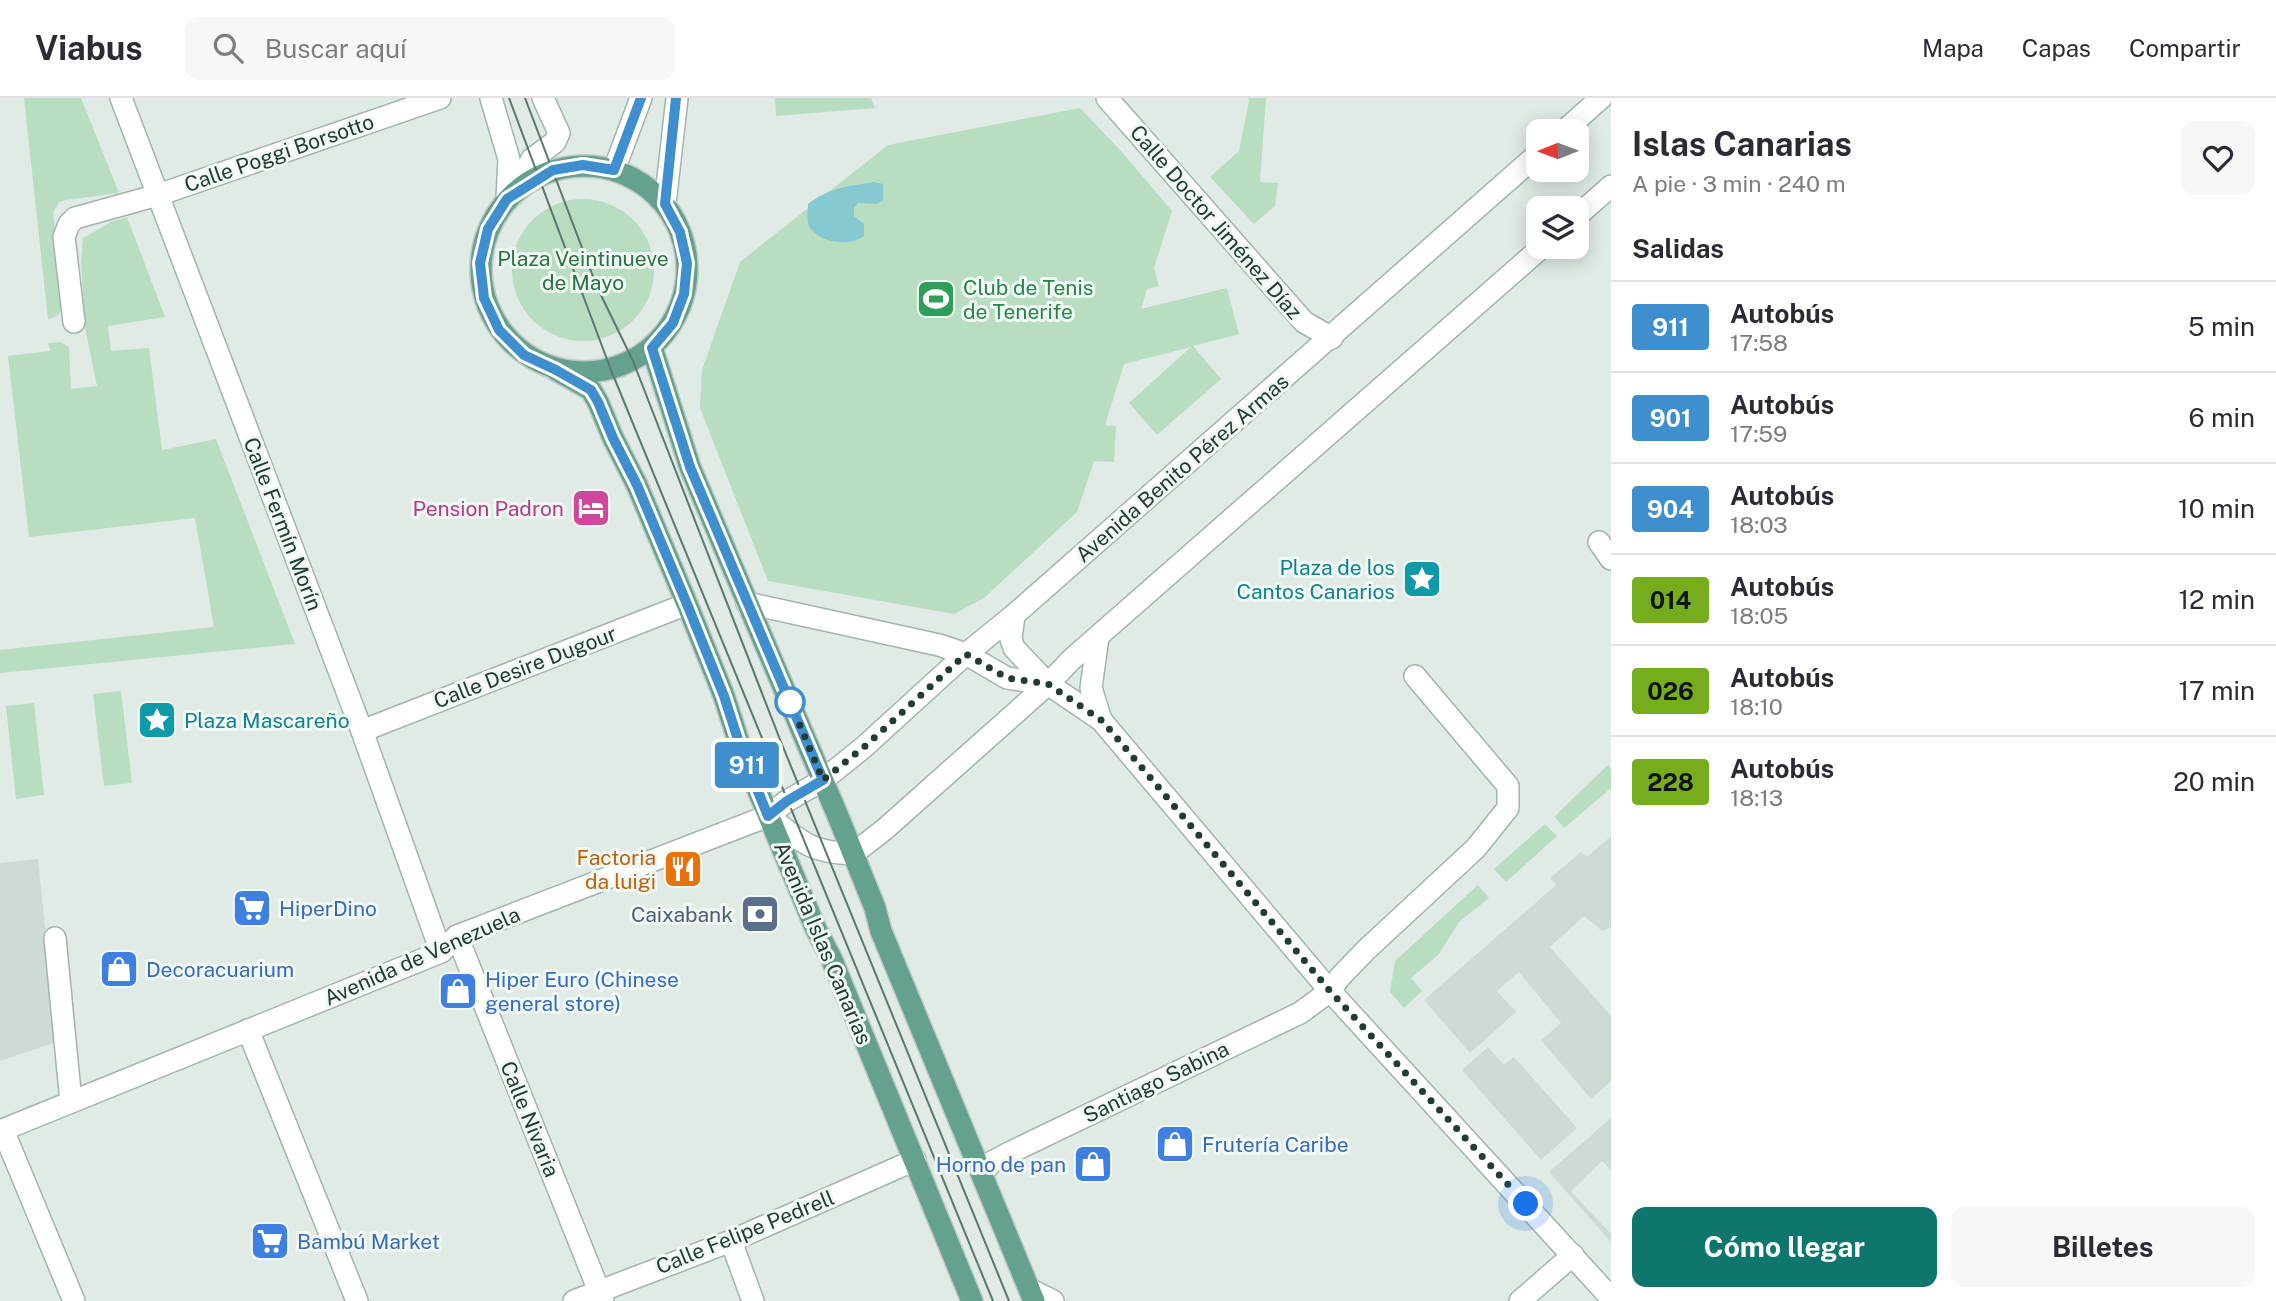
<!DOCTYPE html>
<html lang="es">
<meta charset="utf-8">
<style>
:root{--surface:#fff;--page:#f7f7f7;--text:#2b2b33;--muted:#7c7c81;--line:#e1e1e2;--accent:#0f766e}
body{margin:0;font-family:"Public Sans",sans-serif;background:var(--page);color:var(--text);height:100vh;display:flex;flex-direction:column;font-size:26px;white-space:nowrap}
*{box-sizing:border-box;margin:0}
p{font-size:23px;color:var(--muted)}
.icon{flex:none;width:38px;height:38px;fill:none;stroke:currentColor;stroke-width:2;stroke-linecap:round;stroke-linejoin:round}
.map{position:relative;flex:1;overflow:hidden}
.drawer{display:flex;flex-direction:column;background:var(--surface);width:665px}
.drawer>*{flex:none}
.badge{padding:0 14px;border-radius:5px;font-size:24px;line-height:46px}
.needle{width:46px;rotate:269deg}
.tools{position:absolute;left:1526px;top:21px;display:grid;gap:14px}
.tools a{display:grid;place-items:center;width:63px;height:63px;border-radius:14px;background:var(--surface);box-shadow:0 4px 18px #0003;font-size:35px}
.you{position:absolute;width:35px;height:35px;margin:-18px;border:5px solid #fff;border-radius:50%;background:#1a73e8;box-shadow:0 0 0 10px #1a73e833}
.map>.badge{position:absolute;translate:-50% -50%;box-shadow:0 0 0 4px #fff}
h2{padding:0 21px;font-size:26px;line-height:63px}
.round{display:grid;place-items:center;flex:none;width:74px;height:74px;border-radius:14px;background:var(--page)}
.head{display:flex;align-items:center;justify-content:space-between;height:119px;padding:0 21px}
h1{font-size:33px;font-weight:700;line-height:52px}
.primary-button{display:flex;gap:14px;margin-top:auto;padding:14px 21px}
.primary-button a{flex:1;height:80px;border-radius:14px;background:var(--accent);color:#fff;font-size:28px;font-weight:700;line-height:80px;text-align:center}
.primary-button a+a{background:var(--page);color:var(--text)}
ul{padding:0;list-style:none}
li{display:flex;align-items:center;gap:21px;height:91px;padding:0 21px;border-top:2px solid var(--line)}
li div{flex:1}
li b{display:block;font-size:26px}
li em{font-style:normal}
li .badge{min-width:77px;font-weight:700;text-align:center}
header{display:flex;align-items:center;gap:42px;box-sizing:border-box;height:98px;padding:0 35px;background:var(--surface);border-bottom:2px solid var(--line)}
header strong{font-size:33px}
nav{display:flex;gap:38px;margin-inline-start:auto;font-size:24px}
.search{width:490px;height:63px;background:var(--page);display:flex;align-items:center;gap:18px;box-sizing:border-box;padding:0 24px;border-radius:14px;color:var(--muted);font-size:26px}
main{display:flex;flex:1;min-height:0}
.map>svg:first-child{display:block}
.built{fill:#cedbd5}
.green{fill:#b8ddc1}
.water{fill:#87c9d1}
.lines{fill:none;stroke-linecap:round;stroke-linejoin:round}
.minor-casing{stroke:#a3b3ad;stroke-width:24}
.major-casing{stroke:#c1c8c6;stroke-width:24}
.minor{stroke:#fff;stroke-width:21}
.major{stroke:#64a18f;stroke-width:21}
.tram{stroke:#5b776f;stroke-width:2}
.line-casing{stroke:#fff;stroke-width:16}
.line{stroke:#3f8fcf;stroke-width:10}
.walk{stroke:#213c33;stroke-width:7;stroke-dasharray:0 12.6}
.stop-dot{fill:#fff;stroke:#3f8fcf;stroke-width:3.5}
.labels{text-anchor:middle;dominant-baseline:central;stroke-width:6;stroke-linejoin:round;paint-order:stroke}
.street-label{font-size:21px;fill:#213c33;stroke:#f1f8f4}
.park-label{font-size:21px;fill:#2a7343;stroke:#f1f8f4}
.leisure-label{font-size:21px;fill:#27864d;stroke:#f1f8f4;text-anchor:start}
.hotel-label{font-size:21px;fill:#b23c85;stroke:#f1f8f4;text-anchor:end}
.culture-label{font-size:21px;fill:#0d838f;stroke:#f1f8f4;text-anchor:end}
.food-label{font-size:21px;fill:#c56008;stroke:#f1f8f4;text-anchor:end}
.shop-label{font-size:21px;fill:#366cbe;stroke:#f1f8f4;text-anchor:start}
.service-label{font-size:21px;fill:#4e5e75;stroke:#f1f8f4;text-anchor:end}
</style>
<header>
<strong>Viabus</strong>
<div class="search"><svg class="icon" aria-label="search" viewBox="0 0 24 24"><circle cx="10" cy="10" r="6"/><path d="M15 15l6 6"/></svg>Buscar aquí</div>
<nav><a>Mapa</a><a>Capas</a><a>Compartir</a></nav>
</header>
<main>
<div class="map">
<svg width="1611" height="1203" viewBox="0 0 1611 1203">
<rect width="100%" height="100%" fill="#e0ebe6"/>
<g class="built">
<polygon points="1611,738 1611,829 1602,833 1584,818 1550,849 1611,918 1611,983 1591,1001 1541,942 1561,925 1519,874 1497,893 1516,914 1470,955 1424,902 1556,787 1550,780 1581,754 1587,759"/>
<polygon points="38,761 57,944 0,963 0,765"/>
<polygon points="1488,949 1504,967 1514,959 1577,1030 1541,1062 1462,972"/>
<polygon points="1611,1020 1611,1072 1602,1063 1571,1093 1611,1136 1611,1144 1549,1074"/>
</g>
<g class="green">
<path d="M24 0H81L119 95 66 102 59 104 53 115 63 205C61 215 59 219 48 221Z"/>
<polygon points="775,0 871,0 875,10 776,18"/>
<polygon points="1248,0 1266,0 1260,84 1278,85 1275,108 1254,126 1210,79 1239,53 1249,3"/>
<polygon points="1080,10 1122,54 1172,113 1154,170 1159,188 1147,191 1141,211 1227,190 1239,236 1193,248 1221,281 1157,337 1129,305 1191,249 1124,266 1105,327 1116,328 1114,364 1094,363 1077,414 984,500 954,516 768,483 700,310 702,272 740,164 888,47"/>
<circle cx="583" cy="172" r="71"/>
<polygon points="127,119 165,219 108,228 111,253 149,250 162,352 216,341 295,546 0,575 0,552 214,529 195,420 29,439 8,258 50,253 48,245 61,244 69,249 71,291 97,288 85,229 81,164 83,140 111,124"/>
<polygon points="121,593 132,685 104,688 93,596"/>
<polygon points="34,605 44,697 16,701 6,608"/>
<polygon points="1608,667 1611,671 1611,690 1564,730 1555,719 1561,712"/>
<polygon points="1545,726 1557,738 1506,784 1494,771"/>
<polygon points="1478,787 1489,800 1459,824 1439,856 1411,880 1422,893 1404,910 1390,894 1395,863"/>
</g>
<path class="water" d="M874 84 883 86V102L877 106 858 105 854 110V118L864 126V138C849 149 821 145 810 130 806 124 808 113 808 106 828 90 849 88 874 84Z"/>
<g class="lines">
<g class="minor-casing">
<g id="minor">
<polyline points="121,0 362,633 441,854"/>
<polyline points="491,0 509,61 507,100"/>
<polyline points="1107,0 1304,224 1332,240"/>
<polyline points="1564,33 1601,0"/>
<polyline points="614,72 641,0"/>
<polyline points="513,97 532,61 555,44 559,35 543,0"/>
<polyline points="665,106 677,0"/>
<polyline points="1577,118 1611,88"/>
<polyline points="74,224 64,139 69,126 75,120 158,97 440,0"/>
<polyline points="1599,444 1611,461"/>
<polyline points="747,505 939,547 966,556 1007,580 1048,586"/>
<polyline points="1014,517 1011,541 1014,550 1048,586 1101,622 1330,893 1611,1200"/>
<polyline points="1098,539 1091,590 1101,622"/>
<polyline points="362,633 687,506"/>
<path d="M768 718C802 744 809 754 853 756L885 731 1048 586 1072 561 1542 149"/>
<polyline points="457,838 603,1203"/>
<polyline points="55,840 71,1004"/>
<polyline points="248,932 357,1203"/>
<polyline points="3,1032 74,1203"/>
<polyline points="0,1033 441,854 457,838 768,718 787,703 823,682 864,649 966,556 1014,517 1538,56"/>
<polyline points="982,1075 992,1064 1007,1056 1300,915 1330,893 1340,879 1366,852 1476,750 1508,710 1508,688 1415,578"/>
<polyline points="731,1143 753,1203"/>
<polyline points="1029,1191 1053,1203"/>
<polyline points="574,1203 731,1143 915,1062"/>
<polyline points="1520,1203 1573,1157"/>
</g>
</g>
<g class="major-casing">
<g id="major">
<circle cx="584" cy="171" r="103"/>
<polyline points="652,250 690,369 840,723 875,810 881,833 1034,1203"/>
<polyline points="556,272 591,292 598,304 613,340 637,387 687,506 724,598 742,654 815,829 832,862 972,1203"/>
</g>
</g>
<use href="#minor" class="minor"/>
<use href="#major" class="major"/>
<g class="tram">
<polyline points="509,0 611,272 993,1203"/>
<polyline points="525,0 597,189 633,263 779,639 1009,1203"/>
</g>
</g>
<g class="lines">
<g class="line-casing">
<polyline id="line" points="641,0 614,72 583,67 553,72 507,101 488,131 480,165 484,200 499,232 524,257 556,272 591,292 598,304 613,340 637,387 687,506 724,598 742,654 768,718 787,703 823,682 690,369 652,250 673,225 684,196 687,165 680,134 665,106 676,0"/>
</g>
<use href="#line" class="line"/>
<polyline class="walk" points="790,604 823,682 864,649 966,556 1007,580 1048,586 1101,622 1111,633 1330,893 1526,1106"/>
</g>
<defs>
<g id="stadium-square" transform="scale(2.0125)"><rect x="-9" y="-9" width="18" height="18" rx="4" fill="#2e9e5b" stroke="#f1f8f4"/><path d="M0-5a6.5 5 0 1 0 0 10a6.5 5 0 1 0 0-10ZM-3.5-1.8h7v3.6h-7Z" fill="#fff"/></g>
<g id="hotel-square" transform="scale(2.0125)"><rect x="-9" y="-9" width="18" height="18" rx="4" fill="#d1479c" stroke="#f1f8f4"/><path d="M-6-4.5h1.5V1H6V5H4.5V3h-9V5H-6ZM-4 0a1.8 1.8 0 1 1 3.6 0ZM.5 0V-2.5h3Q6-2.5 6 0Z" fill="#fff"/></g>
<g id="sight-square" transform="scale(2.0125)"><rect x="-9" y="-9" width="18" height="18" rx="4" fill="#0f9aa8" stroke="#f1f8f4"/><path d="M0-6L1.8-2.2L6-1.7L2.9 1.2L3.7 5.4L0 3.3L-3.7 5.4L-2.9 1.2L-6-1.7L-1.8-2.2Z" fill="#fff"/></g>
<g id="restaurant-square" transform="scale(2.0125)"><rect x="-9" y="-9" width="18" height="18" rx="4" fill="#e8710a" stroke="#f1f8f4"/><path d="M-5-6h1v4h1v-4h1v4h1v-4h1v5L-1.5 .5V6h-2V.5L-5-1ZM5-6V6H3V1.5H1.5Q1.5-4 5-6Z" fill="#fff"/></g>
<g id="supermarket-square" transform="scale(2.0125)"><rect x="-9" y="-9" width="18" height="18" rx="4" fill="#3f7fe0" stroke="#f1f8f4"/><path d="M-6-5.5h2.5l.6 2H6L4.5 2H-2.5L-4.4-4H-6ZM-1.5 3.2a1.3 1.3 0 1 0 .1 0ZM3 3.2a1.3 1.3 0 1 0 .1 0Z" fill="#fff"/></g>
<g id="bank-square" transform="scale(2.0125)"><rect x="-9" y="-9" width="18" height="18" rx="4" fill="#5c6f8a" stroke="#f1f8f4"/><path d="M-6-4H6V4H-6ZM0-2.3a2.3 2.3 0 1 0 0 4.6a2.3 2.3 0 1 0 0-4.6Z" fill="#fff"/></g>
<g id="shop-square" transform="scale(2.0125)"><rect x="-9" y="-9" width="18" height="18" rx="4" fill="#3f7fe0" stroke="#f1f8f4"/><path d="M-5-2.5h2.3a2.7 3.5 0 0 1 5.4 0H5L5.5 6h-11ZM-1.5-2.5h3a1.5 2.3 0 0 0-3 0Z" fill="#fff"/></g>
</defs>
<g fill-rule="evenodd">
<use href="#stadium-square" x="936" y="201"/>
<use href="#hotel-square" x="591" y="410"/>
<use href="#sight-square" x="1422" y="481"/>
<use href="#sight-square" x="157" y="622"/>
<use href="#restaurant-square" x="683" y="771"/>
<use href="#supermarket-square" x="252" y="810"/>
<use href="#bank-square" x="760" y="816"/>
<use href="#shop-square" x="119" y="871"/>
<use href="#shop-square" x="458" y="893"/>
<use href="#shop-square" x="1175" y="1046"/>
<use href="#shop-square" x="1093" y="1066"/>
<use href="#supermarket-square" x="270" y="1143"/>
</g>
<circle class="stop-dot" cx="790" cy="604" r="14"/>
<g class="labels">
<g class="street-label">
<text transform="translate(279 55) rotate(-19)">Calle Poggi Borsotto</text>
<text transform="translate(1216 124) rotate(49)">Calle Doctor Jiménez Díaz</text>
<text transform="translate(1182 370) rotate(-41)">Avenida Benito Pérez Armas</text>
<text transform="translate(283 426) rotate(69)">Calle Fermín Morín</text>
<text transform="translate(525 569) rotate(-21)">Calle Desire Dugour</text>
<text transform="translate(823 845) rotate(67)">Avenida Islas Canarias</text>
<text transform="translate(422 858) rotate(-24)">Avenida de Venezuela</text>
<text transform="translate(1156 984) rotate(-26)">Santiago Sabina</text>
<text transform="translate(530 1021) rotate(68)">Calle Nivaria</text>
<text transform="translate(745 1134) rotate(-22)">Calle Felipe Pedrell</text>
</g>
<g class="park-label">
<text x="583" y="160">Plaza Veintinueve<tspan x="583" dy="24">de Mayo</tspan></text>
</g>
<g class="leisure-label">
<text x="963" y="189">Club de Tenis<tspan x="963" dy="24">de Tenerife</tspan></text>
</g>
<g class="hotel-label">
<text x="564" y="410">Pension Padron</text>
</g>
<g class="culture-label">
<text x="1395" y="469">Plaza de los<tspan x="1395" dy="24">Cantos Canarios</tspan></text>
<text x="184" y="622" text-anchor="start">Plaza Mascareño</text>
</g>
<g class="food-label">
<text x="656" y="759">Factoria<tspan x="656" dy="24">da luigi</tspan></text>
</g>
<g class="shop-label">
<text x="279" y="810">HiperDino</text>
<text x="146" y="871">Decoracuarium</text>
<text x="485" y="881">Hiper Euro (Chinese<tspan x="485" dy="24">general store)</tspan></text>
<text x="1202" y="1046">Frutería Caribe</text>
<text x="1066" y="1066" text-anchor="end">Horno de pan</text>
<text x="297" y="1143">Bambú Market</text>
</g>
<g class="service-label">
<text x="733" y="816">Caixabank</text>
</g>
</g>
</svg>
<div class="tools">
<a><svg class="needle" viewBox="-14 -14 28 28"><path d="M0-13l5 13h-10z" fill="#e53935"/><path d="M0 13l5-13h-10z" fill="#7c7c81"/></svg></a>
<a><svg class="icon" aria-label="layers" viewBox="0 0 24 24"><path d="M12 4l9 5-9 5-9-5zM3 14l9 5 9-5"/></svg></a>
</div>
<div class="you" style="left:1526px;top:1106px"></div>
<b class="badge" style="left:747px;top:667px;background:#3f8fcf;color:#fff">911</b>
</div>
<section class="drawer">
<div class="head"><div><h1>Islas Canarias</h1><p>A pie · 3 min · 240 m</p></div><a class="round"><svg class="icon" aria-label="heart" viewBox="0 0 24 24"><path d="M12 20l-8-8c-3-5 5-10 8-4 3-6 11-1 8 4z"/></svg></a></div>
<h2>Salidas</h2>
<ul>
<li><span class="badge" style="background:#3f8fcf;color:#fff">911</span><div><b>Autobús</b><p>17:58</p></div><em>5 min</em></li>
<li><span class="badge" style="background:#3f8fcf;color:#fff">901</span><div><b>Autobús</b><p>17:59</p></div><em>6 min</em></li>
<li><span class="badge" style="background:#3f8fcf;color:#fff">904</span><div><b>Autobús</b><p>18:03</p></div><em>10 min</em></li>
<li><span class="badge" style="background:#75ad1c;color:#111">014</span><div><b>Autobús</b><p>18:05</p></div><em>12 min</em></li>
<li><span class="badge" style="background:#75ad1c;color:#111">026</span><div><b>Autobús</b><p>18:10</p></div><em>17 min</em></li>
<li><span class="badge" style="background:#75ad1c;color:#111">228</span><div><b>Autobús</b><p>18:13</p></div><em>20 min</em></li>
</ul>
<div class="primary-button"><a>Cómo llegar</a><a>Billetes</a></div>
</section>
</main>
